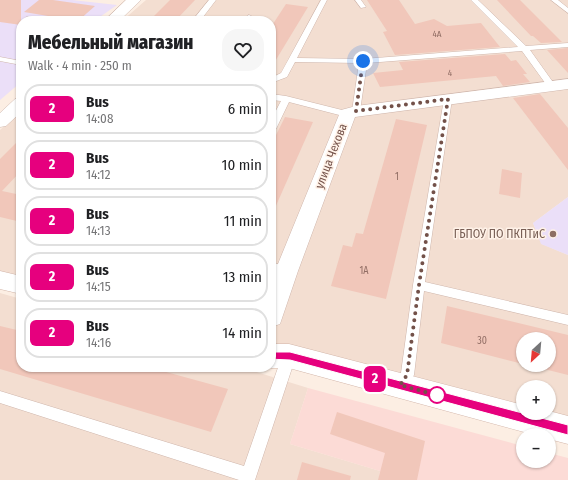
<!DOCTYPE html>
<meta charset="utf-8">
<style>
:root{--surface:#fff;--page:#f6f6f6;--text:#202124;--muted:#757577;--line:#e0e0e0}
body{margin:0;font-family:"Fira Sans Condensed",sans-serif;background:var(--page);color:var(--text);height:100vh;display:flex;flex-direction:column;font-size:15px;white-space:nowrap}
*{box-sizing:border-box;margin:0}
p{font-size:13px;color:var(--muted)}
.icon{flex:none;width:22px;height:22px;fill:none;stroke:currentColor;stroke-width:2;stroke-linecap:round;stroke-linejoin:round}
.map{position:relative;flex:1;overflow:hidden}
.panel{position:absolute;left:16px;top:16px;width:260px;height:356px;display:flex;flex-direction:column;background:var(--surface);border-radius:16px;box-shadow:0 1px 3px #0004}
.panel>*{flex:none}
.badge{padding:0 8px;border-radius:6px;font-size:14px;line-height:26px}
.needle{width:26px;rotate:206deg}
.fabs{position:absolute;left:516px;top:332px;display:grid;gap:8px}
.fabs a{display:grid;place-items:center;width:40px;height:40px;border-radius:50%;background:var(--surface);box-shadow:0 1px 3px #0004;font-size:20px}
.you{position:absolute;width:20px;height:20px;margin:-10px;border:3px solid #fff;border-radius:50%;background:#1a73e8;box-shadow:0 0 0 6px #1a73e833}
.map>.badge{position:absolute;translate:-50% -50%;box-shadow:0 0 0 2px #fff}
.round{display:grid;place-items:center;flex:none;width:42px;height:42px;border-radius:16px;background:var(--page)}
.summary{display:flex;align-items:center;justify-content:space-between;height:68px;padding:0 12px}
h1{font-size:19px;font-weight:800;line-height:30px}
ul{padding:0;list-style:none}
li{display:flex;align-items:center;gap:12px;height:50px;margin:0 8px 6px;padding:0 4px;border:2px solid var(--line);border-radius:16px}
li div{flex:1}
li b{display:block;font-size:15px}
li em{font-style:normal}
li .badge{min-width:44px;font-weight:700;text-align:center}
.map>svg:first-child{display:block}
.residential{fill:#f3ded1;fill-rule:evenodd}
.commercial{fill:#fcdbd6}
.education{fill:#ebdff8}
.building{fill:#f1c7ba}
.lines{fill:none;stroke-linecap:round;stroke-linejoin:round}
.lane-casing{stroke:#cfb6ac;stroke-width:1}
.street-casing{stroke:#cfb6ac;stroke-width:1}
.secondary-casing{stroke:#d2b5a9;stroke-width:1}
.lane{fill:#fff;fill-rule:evenodd}
.street{fill:#fff;fill-rule:evenodd}
.secondary{fill:#fff;fill-rule:evenodd}
.line{fill:#e6007e;stroke:#fff}
.walk{stroke:#735149;stroke-width:4;stroke-dasharray:0 7.2}
.education-dot{fill:#8d6e63;stroke:#fff2e8;stroke-width:1.5}
.stop-dot{fill:#fff;stroke:#e6007e;stroke-width:2}
.labels{text-anchor:middle;dominant-baseline:central;stroke-width:3;stroke-linejoin:round;paint-order:stroke}
.far-number-label{font-size:9px;fill:#926e65}
.number-label{font-size:10px;fill:#926e65}
.street-label{font-size:12px;fill:#735149;stroke:#fff2e8}
.education-label{font-size:12px;fill:#785e54;stroke:#fff2e8;text-anchor:end}
</style>
<div class="map">
<svg width="568" height="480" viewBox="0 0 568 480">
<rect width="100%" height="100%" fill="#fceee3"/>
<g class="residential">
<path d="M146 0H568V197L533 223 542 244 568 255V423L549 413V387H523V411L271 345V21H122ZM523 339H549V365H523Z"/>
<polygon points="21,111 21,279 0,273 0,130"/>
<polygon points="0,293 21,299 21,367 240,367 308,388 290,444 380,471 379,480 0,480"/>
</g>
<polygon class="commercial" points="308,388 523,446 523,461 549,461 549,453 568,458 568,480 379,480 380,471 290,444"/>
<g class="education">
<polygon points="0,0 72,0 117,5 94,21 21,21 21,82 0,100"/>
<polygon points="568,197 568,255 541,244 533,223"/>
</g>
<g class="building">
<polygon points="0,0 21,0 21,25 0,22"/>
<polygon points="39,0 53,0 95,6 78,21 24,12"/>
<polygon points="170,0 195,0 175,21 149,21"/>
<polygon points="367,0 399,0 415,24 434,19 447,26 481,23 500,47 395,55 383,32 387,31"/>
<polygon points="497,0 520,0 562,42 541,43 533,36 531,36"/>
<polygon points="286,4 308,7 271,68 271,27"/>
<polygon points="568,48 568,73 547,50"/>
<polygon points="505,54 511,61 516,60 527,74 523,74 530,82 503,86 496,76 380,87 373,73 403,70 399,62"/>
<polygon points="540,94 568,128 568,170 513,98"/>
<polygon points="285,117 313,122 271,217 271,145"/>
<polygon points="396,119 427,125 386,299 331,286 343,245 352,247 356,233 363,234"/>
<polygon points="21,138 21,171 2,191 21,195 21,222 0,217 0,159"/>
<polygon points="502,169 522,173 520,198 499,194"/>
<polygon points="447,306 568,335 568,375 528,365 549,365 549,339 523,339 523,364 441,343"/>
<polygon points="0,326 21,331 21,367 148,367 228,389 211,432 0,369"/>
<polygon points="337,412 425,441 417,480 378,480 385,453 330,434"/>
<polygon points="302,462 351,476 350,480 297,480"/>
</g>
<g class="lines">
<g class="lane-casing">
<g id="lane">
<polygon points="209,0 216,0 200,21 192,21"/>
<polygon points="321,0 327,0 297,58 363,59 518,47 471,0 478,0 526,46 568,43 568,47 530,50 555,85 551,87 548,87 522,51 367,63 360,111 356,114 352,111 359,63 295,62 287,77 271,83 271,78 281,73"/>
<polygon points="355,0 361,0 366,7 361,8"/>
<polygon points="551,0 558,0 568,8 568,13"/>
<polygon points="249,15 253,17 251,21 243,21 247,16"/>
<polygon points="27,17 43,19 47,21 29,21 26,19"/>
<polygon points="0,57 21,61 21,65 0,61"/>
<polygon points="271,94 286,96 350,112 351,114 347,117 289,102 276,129 271,132 271,120 281,101 271,100"/>
<polygon points="448,96 452,99 425,282 568,315 568,325 424,291 414,375 405,389 400,391 395,389 393,385 401,373 413,285 444,99"/>
<polygon points="271,262 290,268 292,271 290,274 286,276 271,271"/>
<polygon points="289,350 294,352 296,356 255,480 239,480 0,403 0,391 244,466 282,356 284,352"/>
</g>
</g>
<g class="street-casing">
<g id="street">
<polygon points="126,0 141,0 119,21 104,21"/>
<polygon points="568,79 568,89 355,117 298,271 280,324 271,327 271,281 341,110 356,106"/>
<polygon points="21,98 21,112 6,126 0,127 0,113 15,99"/>
</g>
</g>
<g class="secondary-casing">
<g id="secondary">
<polygon points="0,271 21,276 21,294 0,289"/>
<polygon points="271,344 289,344 523,405 523,413 549,413 549,411 568,416 568,444 549,439 549,435 535,435 289,368 271,368 270,367 271,367"/>
</g>
</g>
<use href="#lane" class="lane"/>
<use href="#street" class="street"/>
<use href="#secondary" class="secondary"/>
</g>
<polygon class="line" points="271,352 290,352 568,425 568,435 290,360 268,359 266,356 268,353"/>
<g class="lines">
<polyline class="walk" points="363,61 356,111 448,99 419,285 407,375 400,385 440,396 437,395"/>
</g>
<circle class="education-dot" cx="553" cy="234" r="4"/>
<circle class="stop-dot" cx="437" cy="395" r="8"/>
<g class="labels">
<g class="far-number-label">
<text x="437" y="34">4А</text>
<text x="450" y="73">4</text>
</g>
<g class="number-label">
<text x="397" y="177">1</text>
<text x="364" y="271">1А</text>
<text x="482" y="341">30</text>
</g>
<g class="street-label">
<text transform="translate(331 156) rotate(-69)">улица Чехова</text>
</g>
<g class="education-label">
<text x="545" y="234">ГБПОУ ПО ПКПТиС</text>
</g>
</g>
</svg>
<div class="fabs">
<a><svg class="needle" viewBox="-14 -14 28 28"><path d="M0-13l5 13h-10z" fill="#e53935"/><path d="M0 13l5-13h-10z" fill="#757577"/></svg></a>
<a>+</a>
<a>−</a>
</div>
<div class="you" style="left:363px;top:61px"></div>
<b class="badge" style="left:375px;top:379px;background:#e6007e;color:#fff">2</b>
<section class="panel">
<div class="summary"><div><h1>Мебельный магазин</h1><p>Walk · 4 min · 250 m</p></div><a class="round"><svg class="icon" aria-label="heart" viewBox="0 0 24 24"><path d="M12 20l-8-8c-3-5 5-10 8-4 3-6 11-1 8 4z"/></svg></a></div>
<ul>
<li><span class="badge" style="background:#e6007e;color:#fff">2</span><div><b>Bus</b><p>14:08</p></div><em>6 min</em></li>
<li><span class="badge" style="background:#e6007e;color:#fff">2</span><div><b>Bus</b><p>14:12</p></div><em>10 min</em></li>
<li><span class="badge" style="background:#e6007e;color:#fff">2</span><div><b>Bus</b><p>14:13</p></div><em>11 min</em></li>
<li><span class="badge" style="background:#e6007e;color:#fff">2</span><div><b>Bus</b><p>14:15</p></div><em>13 min</em></li>
<li><span class="badge" style="background:#e6007e;color:#fff">2</span><div><b>Bus</b><p>14:16</p></div><em>14 min</em></li>
</ul>
</section>
</div>
